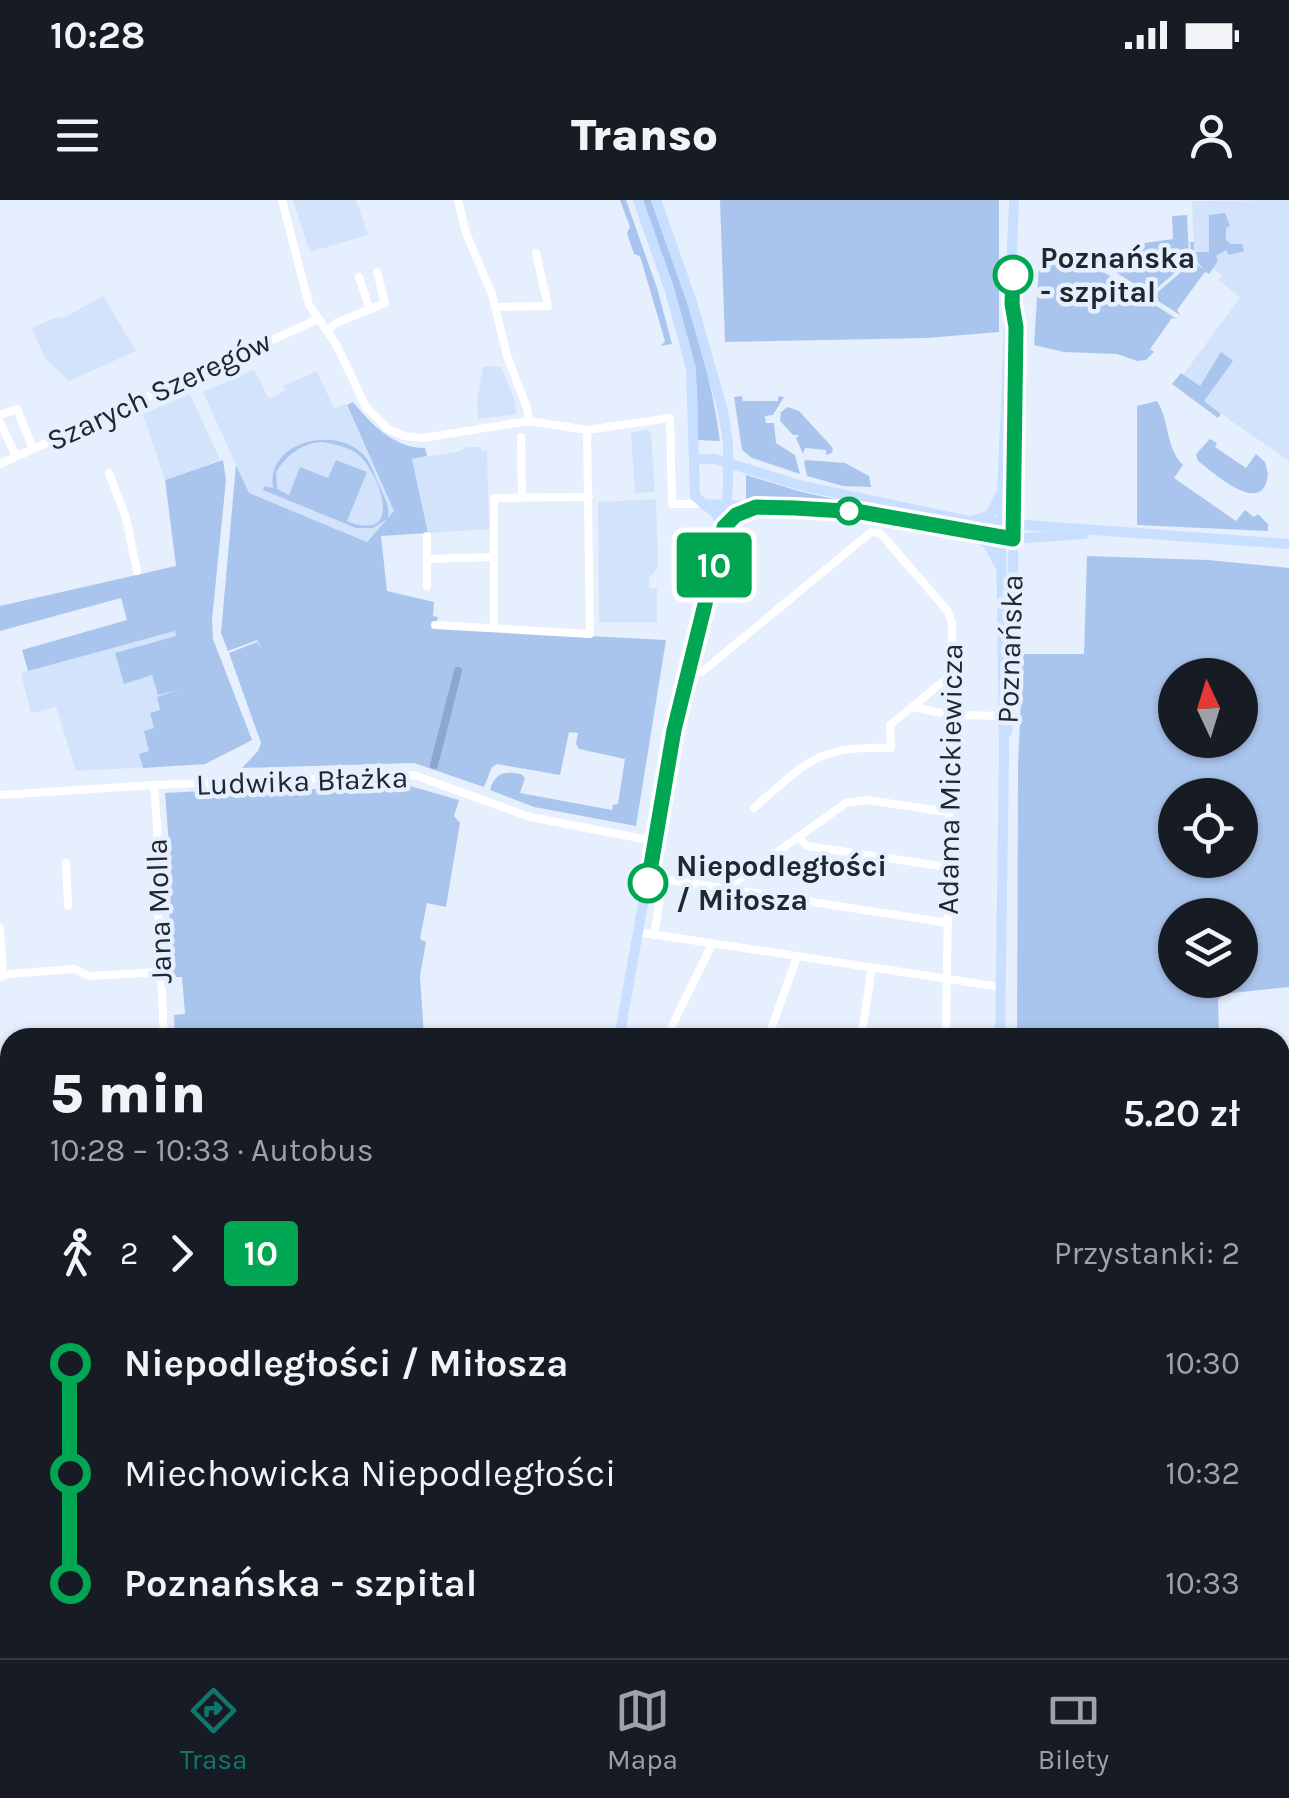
<!DOCTYPE html>
<html lang="pl">
<meta charset="utf-8">
<style>
:root{--surface:#171b24;--page:#242831;--text:#f1f3f6;--muted:#9ea1a6;--line:#363941;--accent:#0f766e}
body{margin:0;font-family:Karla,sans-serif;background:var(--page);color:var(--text);height:100vh;display:flex;flex-direction:column;font-size:38px;white-space:nowrap}
*{box-sizing:border-box;margin:0}
p{font-size:32px;color:var(--muted)}
.icon{flex:none;width:55px;height:55px;fill:none;stroke:currentColor;stroke-width:2;stroke-linecap:round;stroke-linejoin:round}
.map{position:relative;flex:1;overflow:hidden}
.panel{position:absolute;left:0px;top:828px;width:1290px;height:632px;display:flex;flex-direction:column;background:var(--surface);border-radius:30px 30px 0 0;box-shadow:0 2px 8px #0004}
.panel>*{flex:none}
.badge{padding:0 20px;border-radius:8px;font-size:35px;line-height:65px}
.needle{width:65px;rotate:356deg}
.controls{position:absolute;left:1158px;top:458px;display:grid;gap:20px}
.controls a{display:grid;place-items:center;width:100px;height:100px;border-radius:50%;background:var(--surface);box-shadow:0 2px 8px #0004;font-size:50px}
.map>.badge{position:absolute;translate:-50% -50%;box-shadow:0 0 0 5px #fff}
.legs{display:flex;align-items:center;gap:15px;height:110px;padding:0 50px;font-size:32px}
.legs p{margin-inline-start:auto}
.headline{display:flex;align-items:center;justify-content:space-between;height:170px;padding:0 50px}
h1{font-size:55px;font-weight:800;line-height:75px}
ul{padding:0 50px;list-style:none}
li{display:flex;align-items:center;gap:35px;height:110px;font-size:38px}
li i{display:grid;place-items:center;width:15px;height:100%;margin:0 12px;background:currentColor}
li i::after{content:'';width:25px;height:25px;margin:-12px;border:8px solid;border-radius:50%;background:var(--surface)}
li p{margin-inline-start:auto}
li:first-child i{background:linear-gradient(#0000 50%,currentColor 0)}
li:last-child i{background:linear-gradient(currentColor 50%,#0000 0)}
.status{display:flex;justify-content:space-between;align-items:center;height:70px;padding:0 50px;background:var(--surface);direction:ltr}
.status svg{height:28px;fill:currentColor}
header{display:flex;justify-content:space-between;align-items:center;height:130px;padding:0 50px;background:var(--surface);font-size:45px;font-weight:800}
.tabs{display:flex;justify-content:space-around;align-items:center;height:140px;border-top:2px solid var(--line);background:var(--surface);font-size:28px;color:var(--muted)}
.tabs a{display:grid;justify-items:center;gap:5px}
.tabs .current{color:var(--accent)}
.map>svg:first-child{display:block}
.built{fill:#d3e3fb}
.green{fill:#aac5ed;fill-rule:evenodd}
.lines{fill:none;stroke-linecap:round;stroke-linejoin:round}
.canal{stroke:#8ca7ce;stroke-width:8}
.street{stroke:#fff;stroke-width:8}
.secondary{stroke:#c8dfff;stroke-width:10}
.line-1-casing{stroke:#fff;stroke-width:22}
.line-1{stroke:#00a651;stroke-width:15}
.stop-1-dot{fill:#fff;stroke:#00a651;stroke-width:5}
.labels{text-anchor:middle;dominant-baseline:central;stroke-width:9;stroke-linejoin:round;paint-order:stroke}
.stop-label{font-size:30px;font-weight:bold;fill:#212730;stroke:#e6effe;text-anchor:start}
.street-label{font-size:30px;fill:#212730;stroke:#e6effe}
</style>
<div class="status"><b>10:28</b><svg viewBox="0 0 49 12"><path d="M0 12V9h3v3zM5 12V6h3v6zM10 12V3h3v9zM15 12V0h3v12zM26 1h20v11H26zM47 4h2v5h-2z"/></svg></div>
<header><svg class="icon" aria-label="menu" viewBox="0 0 24 24"><path d="M4 6h16M4 12h16M4 18h16"/></svg>Transo<svg class="icon" aria-label="person" viewBox="0 0 24 24"><circle cx="12" cy="8" r="4"/><path d="M4 21q1-7 8-7t8 7"/></svg></header>
<div class="map">
<svg width="1289" height="1458" viewBox="0 0 1289 1458">
<rect width="100%" height="100%" fill="#e6effe"/>
<g class="built">
<polygon points="293,0 356,0 368,35 310,52"/>
<polygon points="1289,0 1289,261 1177,183 1240,98 1219,80 1222,75 1194,53 1192,1"/>
<polygon points="103,96 136,151 69,181 44,157 32,128 54,118 65,117"/>
<polygon points="483,166 501,167 514,198 517,214 478,219 477,202"/>
<polygon points="254,169 269,199 285,191 283,186 317,171 334,209 346,204 394,311 367,342 249,293 203,192"/>
<polygon points="190,194 220,260 165,280 143,214"/>
<polygon points="647,229 651,234 655,292 635,293 631,233"/>
<polygon points="467,247 481,247 481,251 487,251 489,329 428,333 412,259 457,252"/>
<polygon points="656,299 658,362 657,369 649,378 649,388 657,389 657,422 599,422 598,302"/>
<polygon points="185,427 247,543 205,564 76,571 56,507 31,513 21,473"/>
<polygon points="261,1450 554,1450 553,1458 255,1458"/>
<polygon points="567,1450 865,1450 864,1458 567,1458"/>
</g>
<g class="green">
<polygon points="620,0 626,0 657,88 672,144 661,146 665,141 640,56 634,54 627,33 630,27"/>
<path d="M642 0H651C680 79 709 157 720 241L698 240 697 188 693 160Z"/>
<polygon points="720,0 999,0 999,132 927,138 725,142"/>
<polygon points="1225,13 1230,26 1226,28 1226,40 1231,44 1242,44 1244,51 1229,55 1226,50 1216,56 1218,61 1209,74 1205,72 1177,110 1180,115 1152,97 1194,61 1204,70 1191,54 1190,42 1194,42 1194,52 1209,52 1209,15"/>
<polygon points="1187,15 1189,54 1192,58 1150,94 1117,73 1137,60 1138,44 1173,39 1172,16"/>
<polygon points="1088,62 1177,119 1172,118 1150,149 1154,152 1146,160 1137,161 1117,154 1064,152 1034,145 1039,65"/>
<polygon points="1221,152 1233,161 1204,201 1221,214 1218,218 1172,184 1181,173 1200,186"/>
<polygon points="742,196 743,201 778,201 778,196 784,197 773,215 765,216 766,223 774,223 776,243 795,255 800,274 752,258 742,250 734,197"/>
<path d="M1157 201C1170 221 1165 247 1183 265L1174 278 1236 321 1245 310 1254 317 1258 314 1268 324V331L1137 325V206Z"/>
<path d="M353 202C371 224 394 248 425 248L427 256 412 259 428 333 381 336 387 391 434 402 433 416 438 417 434 428 666 440 636 626 534 607 490 590C495 572 505 571 521 574L525 578 520 593 612 610 613 605 618 604 625 559 579 549 576 544 578 533 569 532 560 575 497 564 492 567 484 587 414 563 242 568 258 551 261 543 229 453 257 442 262 449 257 440 228 451 221 433 236 265 249 293 367 342 387 319 373 328H356L263 290 264 286 273 288C266 244 328 227 358 250 369 257 373 271 378 283 384 296 390 306 388 318L394 311 347 205ZM323 242C337 245 351 247 361 257 382 279 403 344 347 321L367 272 336 260 328 278 300 267 289 295 301 301 277 289 276 272C288 254 302 243 323 242Z"/>
<polygon points="788,207 799,211 833,248 832,253 826,255 826,250 805,248 803,254 796,238 799,235 793,235 780,221 781,212"/>
<path d="M1210 239 1217 243 1215 247 1246 268 1256 254 1265 262 1268 274C1264 319 1214 273 1198 261L1196 254Z"/>
<polygon points="223,260 226,280 212,420 213,439 252,540 205,564 143,568 139,554 149,551 144,531 154,528 150,513 160,510 157,497 178,490 158,495 152,475 124,484 115,453 176,436 175,431 28,471 22,450 127,420 121,398 0,431 0,406 176,366 165,280"/>
<polygon points="806,260 845,263 869,276 871,287 843,286 807,276 804,262"/>
<polygon points="746,275 802,292 866,306 746,302"/>
<path d="M1087 356 1208 360 1289 368V787L1223 794 1218 800 1219 837H1017L1018 566 1023 454H1084ZM1175 475H1240V540H1175ZM1175 595H1240V660H1175ZM1240 715V780H1175V715Z"/>
<polygon points="242,585 247,585 248,591 410,586 459,600 454,616 460,623 446,707 427,703 420,739 426,742 420,776 424,837 234,838 233,834 175,837 174,815 185,814 182,777 172,777 168,691 172,685 165,593 241,589"/>
<polygon points="0,1299 10,1299 10,1450 261,1450 255,1458 0,1458"/>
</g>
<g class="lines">
<polyline class="canal" points="434,565 458,471"/>
<g class="street">
<polyline points="282,0 309,105 336,144 366,207 388,229 404,236 423,238 529,221 587,230 670,218 672,304 703,304"/>
<polyline points="458,0 466,33 492,94 507,156 527,208 529,221"/>
<polyline points="359,77 370,110"/>
<polyline points="495,107 548,106 536,53"/>
<polyline points="327,131 336,123 385,103 377,72"/>
<polyline points="0,215 17,209 33,249"/>
<polyline points="0,222 16,256"/>
<polyline points="521,237 522,297"/>
<polyline points="0,264 318,119"/>
<polyline points="109,273 126,318 137,371"/>
<polyline points="427,336 427,386"/>
<polyline points="427,359 494,357"/>
<polyline points="435,425 590,434 587,230"/>
<polyline points="494,428 494,298 589,297"/>
<polyline points="702,472 871,332 880,333 947,410 952,423 946,838"/>
<polyline points="913,507 951,515 1008,516"/>
<polyline points="154,585 162,694 158,707 164,838"/>
<polyline points="0,595 154,585 414,575 530,617 654,641"/>
<path d="M754 608C808 561 816 546 891 548L890 525 951 475"/>
<polyline points="798,637 807,646 947,667"/>
<polyline points="66,663 68,706"/>
<polyline points="727,688 846,603 866,600 948,612"/>
<polyline points="0,728 3,776"/>
<polyline points="638,732 1001,787"/>
<polyline points="654,735 663,679 948,723"/>
<polyline points="0,778 8,774 75,769 89,776 161,772"/>
<polyline points="669,838 672,826 712,744"/>
<polyline points="768,838 797,757"/>
<polyline points="861,838 872,768"/>
<polyline points="1280,1039 1289,1040"/>
<polyline points="1280,1362 1289,1366"/>
<polyline points="1139,1458 1140,1450"/>
</g>
<g class="secondary">
<polyline points="638,0 669,88 691,168 695,296 716,314 723,326"/>
<polyline points="694,259 715,259 803,286 969,321 1289,344"/>
<polyline points="703,304 861,312 1013,339 1084,334"/>
<polyline points="975,320 990,315 1000,295"/>
<polyline points="976,337 988,344 999,364"/>
<polyline points="1007,532 1013,396 1014,115"/>
<polyline points="619,838 674,531 722,335 728,289 728,243 723,211 692,102 656,0"/>
<polyline points="1000,838 1004,554 1001,325 1014,0"/>
<polyline points="0,1086 10,1085"/>
<polyline points="558,1458 558,1450"/>
<polyline points="989,1458 989,1450"/>
</g>
</g>
<g class="lines">
<g class="line-1-casing">
<polyline id="line-1" points="648,683 674,530 724,327 736,315 756,307 795,308 861,312 1013,339 1016,127 1012,104 1013,75"/>
</g>
<use href="#line-1" class="line-1"/>
</g>
<g class="stop-1-dot">
<circle cx="1013" cy="75" r="18"/>
<circle cx="849" cy="311" r="12"/>
<circle cx="648" cy="683" r="18"/>
</g>
<g class="labels">
<g class="stop-label">
<text x="1040" y="58">Poznańska<tspan x="1040" dy="34">- szpital</tspan></text>
<text x="676" y="666">Niepodległości<tspan x="676" dy="34">/ Miłosza</tspan></text>
</g>
<g class="street-label">
<text transform="translate(159 191) rotate(-25)">Szarych Szeregów</text>
<text transform="translate(1010 449) rotate(-88)">Poznańska</text>
<text transform="translate(950 579) rotate(-89)">Adama Mickiewicza</text>
<text transform="translate(302 581) rotate(-2)">Ludwika Błażka</text>
<text transform="translate(159 711) rotate(-92)">Jana Molla</text>
</g>
</g>
</svg>
<div class="controls">
<a><svg class="needle" viewBox="-14 -14 28 28"><path d="M0-13l5 13h-10z" fill="#e53935"/><path d="M0 13l5-13h-10z" fill="#9ea1a6"/></svg></a>
<a><svg class="icon" aria-label="locate" viewBox="0 0 24 24"><circle cx="12" cy="12" r="6"/><path d="M12 2v4M12 18v4M2 12h4M18 12h4"/></svg></a>
<a><svg class="icon" aria-label="layers" viewBox="0 0 24 24"><path d="M12 4l9 5-9 5-9-5zM3 14l9 5 9-5"/></svg></a>
</div>
<b class="badge" style="left:714px;top:365px;background:#00a651;color:#fff">10</b>
<section class="panel">
<div class="headline"><div><h1>5 min</h1><p>10:28 – 10:33 · Autobus</p></div><b>5.20 zł</b></div>
<div class="legs"><svg class="icon" aria-label="walk" viewBox="0 0 24 24"><circle cx="13" cy="4" r="2"/><path d="M13 8l-2 6 4 7M11 14l-3 7M7 12l3-4h3l4 4"/></svg>2<svg class="icon" aria-label="forward" viewBox="0 0 24 24"><path d="M9 5l7 7-7 7"/></svg><b class="badge" style="background:#00a651;color:#fff">10</b><p>Przystanki: 2</p></div>
<ul>
<li><i style="color:#00a651"></i><b>Niepodległości / Miłosza</b><p>10:30</p></li>
<li><i style="color:#00a651"></i><span>Miechowicka Niepodległości</span><p>10:32</p></li>
<li><i style="color:#00a651"></i><b>Poznańska - szpital</b><p>10:33</p></li>
</ul>
</section>
</div>
<nav class="tabs">
<a class="current"><svg class="icon" aria-label="directions" viewBox="0 0 24 24"><path d="M12 3l9 9-9 9-9-9zM9 14v-3h6M13 9l2 2-2 2"/></svg>Trasa</a>
<a><svg class="icon" aria-label="map" viewBox="0 0 24 24"><path d="M3 6l6-2 6 2 6-2v14l-6 2-6-2-6 2zM9 4v14M15 6v14"/></svg>Mapa</a>
<a><svg class="icon" aria-label="tickets" viewBox="0 0 24 24"><path d="M3 7h18v10H3zM15 7v10"/></svg>Bilety</a>
</nav>
